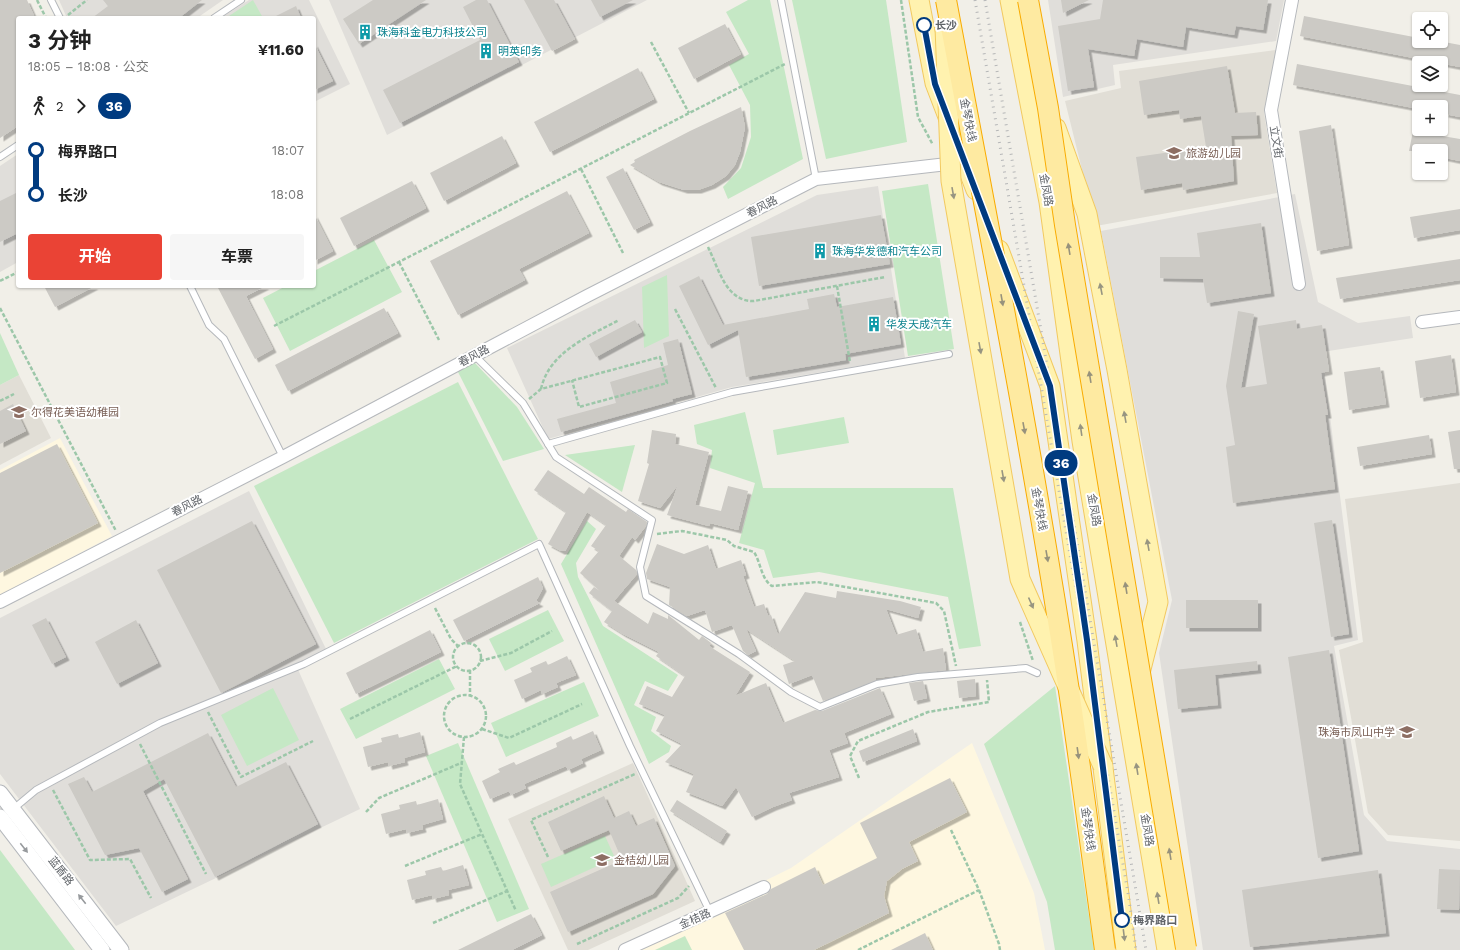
<!DOCTYPE html>
<html lang="zh">
<meta charset="utf-8">
<style>
:root{--surface:#fff;--page:#f6f6f6;--text:#222;--muted:#767676;--accent:#ea4335}
body{margin:0;font-family:"Work Sans","Noto Sans SC",sans-serif;background:var(--page);color:var(--text);height:100vh;display:flex;flex-direction:column;font-size:15px;white-space:nowrap}
*{box-sizing:border-box;margin:0}
p{font-size:13px;color:var(--muted)}
.icon{flex:none;width:22px;height:22px;fill:none;stroke:currentColor;stroke-width:2;stroke-linecap:round;stroke-linejoin:round}
.map{position:relative;flex:1;overflow:hidden}
.details{position:absolute;left:16px;top:16px;width:300px;height:272px;display:flex;flex-direction:column;background:var(--surface);border-radius:4px;box-shadow:0 1px 3px #0004}
.details>*{flex:none}
.badge{padding:0 8px;border-radius:13px;font-size:14px;line-height:26px}
.fabs{position:absolute;left:1412px;top:12px;display:grid;gap:8px}
.fabs a{display:grid;place-items:center;width:36px;height:36px;border-radius:4px;background:var(--surface);box-shadow:0 1px 3px #0004;font-size:20px}
.map>.badge{position:absolute;translate:-50% -50%;box-shadow:0 0 0 2px #fff}
.legs{display:flex;align-items:center;gap:6px;height:44px;padding:0 12px;font-size:13px}
.legs p{margin-inline-start:auto}
.head{display:flex;align-items:center;justify-content:space-between;height:68px;padding:0 12px}
h1{font-size:22px;font-weight:700;line-height:30px}
.button{display:flex;gap:8px;margin-top:auto;padding:8px 12px}
.button a{flex:1;height:46px;border-radius:4px;background:var(--accent);color:#fff;font-size:16px;font-weight:700;line-height:46px;text-align:center}
.button a+a{background:var(--page);color:var(--text)}
ul{padding:0 12px;list-style:none}
li{display:flex;align-items:center;gap:14px;height:44px;font-size:15px}
li i{display:grid;place-items:center;width:6px;height:100%;margin:0 5px;background:currentColor}
li i::after{content:'';width:10px;height:10px;margin:-5px;border:3px solid;border-radius:50%;background:var(--surface)}
li p{margin-inline-start:auto}
li:first-child i{background:linear-gradient(#0000 50%,currentColor 0)}
li:last-child i{background:linear-gradient(currentColor 50%,#0000 0)}
.map>svg:first-child{display:block}
.commercial{fill:#fef7e0}
.industrial{fill:#e0deda}
.education{fill:#e1ded6}
.green{fill:#c5e8c5}
.building{fill:#cccac5;filter:url(#shadow)}
.lines{fill:none;stroke-linecap:round;stroke-linejoin:round}
.service-casing{stroke:#b5b8bc;stroke-width:8}
.minor-casing{stroke:#b5b8bc;stroke-width:14}
.tertiary-casing{stroke:#b5b8bc;stroke-width:17}
.primary-casing{stroke:#f2c960;stroke-width:21}
.path{stroke:#9cc7a9;stroke-width:2.5;stroke-dasharray:4 2;stroke-linecap:butt}
.service{stroke:#fff;stroke-width:6}
.minor{stroke:#fff;stroke-width:12}
.tertiary{stroke:#fff;stroke-width:15}
.primary{stroke:#fff2af;stroke-width:19}
.rail{stroke:#b6b7b8;stroke-width:3;stroke-dasharray:1 5;stroke-linecap:butt}
.primary-bridge-casing{stroke:#f2c960;stroke-width:21;stroke-linecap:butt}
.trunk-bridge-casing{stroke:#f9ab00;stroke-width:22;stroke-linecap:butt}
.primary-bridge{stroke:#fff2af;stroke-width:19}
.trunk-bridge{stroke:#feeaa1;stroke-width:20}
.oneway{fill:#979581}
.oneway2{fill:#97927c}
.oneway3{fill:#979a9d}
.line-1-casing{stroke:#fff;stroke-width:9}
.line-1{stroke:#003b80;stroke-width:6}
.stop-1-dot{fill:#fff;stroke:#003b80;stroke-width:2}
.labels{text-anchor:middle;dominant-baseline:central;stroke-width:4;stroke-linejoin:round;paint-order:stroke}
.stop-label{font-size:11px;font-weight:bold;fill:#5f6368;stroke:#fff;text-anchor:start}
.culture-label{font-size:11px;fill:#0d838f;stroke:#fff;text-anchor:start}
.street-label{font-size:11px;fill:#5f6368;stroke:#fff}
.education-label{font-size:11px;fill:#785e54;stroke:#fff;text-anchor:start}
</style>
<div class="map">
<svg width="1460" height="950" viewBox="0 0 1460 950">
<defs>
<filter id="shadow"><feDropShadow dx="3.5" dy="3.5" stdDeviation="0" flood-color="#0004"/></filter>
</defs>
<rect width="100%" height="100%" fill="#f1efe8"/>
<g class="commercial">
<polygon points="60,438 112,536 0,595 0,470"/>
<polygon points="972,743 1034,893 1045,950 623,950 791,868"/>
</g>
<g class="industrial">
<polygon points="59,0 223,0 197,18 67,18"/>
<polygon points="249,0 309,0 350,84 314,102 314,18 221,18"/>
<polygon points="329,0 647,0 387,135"/>
<polygon points="1048,0 1284,0 1276,41 1113,65 1115,85 1063,97"/>
<polygon points="18,154 18,262 0,272 0,166"/>
<polygon points="878,186 905,358 732,387 548,439 507,348 817,195"/>
<polygon points="1295,194 1318,302 1358,323 1410,316 1413,338 1322,352 1358,640 1334,646 1364,815 1387,841 1460,849 1460,950 1203,950 1159,653 1172,600 1101,231"/>
<polygon points="249,491 326,649 296,665 360,809 116,926 0,774 0,618"/>
</g>
<g class="education">
<polygon points="1276,50 1264,113 1277,193 1096,226 1065,101 1121,88 1119,71"/>
<polygon points="19,375 51,438 0,465 0,385"/>
<polygon points="1460,483 1460,841 1388,835 1368,813 1339,650 1363,642 1345,499"/>
<polygon points="633,763 695,901 588,950 568,950 508,819"/>
</g>
<g class="green">
<polygon points="253,0 263,18 226,18"/>
<polygon points="748,0 770,0 803,159 728,199 723,187 741,168 751,137 750,105 729,65 749,54 726,12"/>
<polygon points="792,0 886,0 907,142 826,159"/>
<polygon points="928,184 954,349 908,356 882,191"/>
<polygon points="374,240 402,292 290,351 263,298 286,286 314,286 314,271"/>
<polygon points="667,275 669,336 644,348 642,287"/>
<polygon points="0,333 19,375 0,385"/>
<polygon points="473,361 517,407 544,449 503,461 457,370"/>
<polygon points="458,382 538,539 334,643 254,486"/>
<polygon points="745,412 763,488 953,488 981,646 959,649 948,597 819,572 773,578 764,550 739,543 755,483 710,468 712,450 697,444 694,425"/>
<polygon points="844,417 849,443 777,455 773,430"/>
<polygon points="635,445 622,492 565,455"/>
<polygon points="587,521 596,529 576,563 578,577 603,626 678,675 668,691 645,681 634,705 656,717 651,731 671,746 669,752 649,764 561,564"/>
<polygon points="548,610 564,641 505,671 489,639"/>
<polygon points="439,659 455,689 356,739 340,709"/>
<polygon points="584,682 599,716 506,757 491,723"/>
<polygon points="1055,686 1094,950 1055,950 1047,902 984,744"/>
<polygon points="273,688 299,740 247,766 221,715"/>
<polygon points="458,743 529,909 497,922 426,756"/>
<polygon points="605,836 615,858 551,887 541,864"/>
<polygon points="0,850 75,950 0,950"/>
<polygon points="685,936 692,950 655,950"/>
</g>
<g class="building">
<polygon points="0,0 27,0 35,18 18,18 18,126 0,138"/>
<polygon points="103,0 202,0 179,18 92,18 108,6"/>
<polygon points="373,0 426,0 359,44 343,19"/>
<polygon points="476,0 487,0 519,62 400,123 383,90 480,40 463,7"/>
<polygon points="524,0 554,0 575,39 552,51"/>
<polygon points="591,0 633,0 600,17"/>
<polygon points="1061,0 1089,0 1063,13"/>
<polygon points="1103,0 1268,0 1263,30 1236,26 1234,35 1186,27 1183,47 1137,39 1134,56 1088,49 1094,87 1068,91 1058,26 1100,19"/>
<polygon points="296,6 301,18 272,18"/>
<polygon points="1304,16 1419,38 1419,41 1439,41 1460,45 1460,67 1300,36"/>
<polygon points="725,24 741,54 694,79 678,48"/>
<polygon points="314,43 333,81 314,90"/>
<polygon points="1297,64 1460,95 1460,117 1445,114 1446,107 1419,107 1419,109 1293,85"/>
<polygon points="1227,66 1235,113 1256,112 1258,135 1231,136 1234,181 1183,190 1182,183 1141,190 1136,157 1206,147 1201,116 1180,119 1179,110 1144,115 1139,81"/>
<polygon points="638,68 654,99 550,152 534,122"/>
<polygon points="741,107 745,127 740,152 735,165 726,176 712,185 698,190 684,190 659,182 630,165 635,162 634,160 690,131"/>
<polygon points="1331,125 1349,245 1317,251 1299,131"/>
<polygon points="1413,131 1460,139 1460,161 1441,157 1441,151 1409,151"/>
<polygon points="502,136 516,163 444,201 430,173"/>
<polygon points="623,168 650,222 634,230 606,177"/>
<polygon points="412,181 426,208 354,246 340,218"/>
<polygon points="567,191 589,233 519,269 525,280 458,315 430,261"/>
<polygon points="18,192 18,233 0,242 0,201"/>
<polygon points="1460,209 1460,230 1414,238 1410,217"/>
<polygon points="314,214 333,251 314,261"/>
<polygon points="881,215 890,264 759,286 751,237"/>
<polygon points="1261,223 1271,293 1207,303 1203,279 1160,278 1160,257 1200,257 1197,233"/>
<polygon points="1460,259 1460,280 1340,299 1336,278"/>
<polygon points="699,276 723,325 809,309 807,299 834,294 837,307 893,297 901,344 845,354 846,360 746,377 738,330 708,345 679,286"/>
<polygon points="44,286 95,286 55,307"/>
<polygon points="217,286 266,286 246,296 273,349 255,359"/>
<polygon points="384,308 398,333 288,391 275,365"/>
<polygon points="1238,311 1254,314 1241,388 1267,384 1258,326 1296,320 1297,329 1322,325 1329,371 1321,373 1328,415 1325,415 1335,489 1233,503 1226,447 1235,445 1226,386"/>
<polygon points="635,320 642,332 596,357 589,344"/>
<polygon points="678,339 692,394 672,399 673,401 561,432 557,419 616,403 610,382 668,365 663,343"/>
<polygon points="1451,355 1456,392 1420,398 1415,361"/>
<polygon points="1380,367 1386,404 1349,410 1344,372"/>
<polygon points="13,404 26,431 0,444 0,411"/>
<polygon points="652,430 676,434 675,444 709,452 695,505 721,511 728,486 748,491 738,530 710,523 709,526 667,515 678,485 660,508 638,501 649,464 647,463"/>
<polygon points="1460,430 1460,469 1454,469 1448,432"/>
<polygon points="1429,435 1432,454 1360,466 1357,447"/>
<polygon points="57,444 98,523 0,573 0,473"/>
<polygon points="548,470 584,494 589,487 626,512 628,509 647,522 646,526 635,540 632,537 619,556 636,570 637,574 614,601 648,624 653,612 668,619 668,615 699,640 702,636 711,643 709,646 750,672 735,696 766,683 783,723 815,710 822,711 880,688 891,714 844,733 848,743 829,750 839,777 789,793 792,800 773,807 752,817 736,787 722,806 686,792 694,774 665,762 682,744 656,731 665,715 639,704 647,686 672,697 685,676 656,656 659,652 623,634 604,622 612,611 589,593 594,587 600,591 580,573 599,551 591,546 606,525 587,512 565,551 561,551 548,544 566,512 534,490"/>
<polygon points="1332,520 1349,634 1331,637 1314,523"/>
<polygon points="252,521 316,644 221,693 157,570"/>
<polygon points="657,544 684,554 708,545 716,569 741,560 746,575 743,576 754,607 764,604 768,616 771,615 778,635 805,592 836,598 837,591 900,601 921,607 918,618 886,609 896,635 916,629 923,652 943,648 946,670 876,678 876,680 823,701 812,675 789,684 783,665 795,661 746,629 756,651 748,655 743,651 732,625 712,632 705,610 687,616 669,605 670,587 647,579 646,573"/>
<polygon points="538,577 543,588 536,601 540,603 464,641 453,620"/>
<rect x="1186" y="600" width="72" height="28"/>
<polygon points="46,618 66,657 52,664 32,625"/>
<polygon points="136,620 158,663 117,684 95,642"/>
<polygon points="430,630 441,652 356,694 346,673"/>
<polygon points="1329,650 1359,851 1318,858 1288,657"/>
<polygon points="567,656 576,675 556,683 558,687 542,694 541,690 522,699 514,680 532,672 530,668 546,661 548,665"/>
<polygon points="1257,661 1258,670 1215,675 1218,705 1178,709 1174,670"/>
<polygon points="975,679 976,696 959,698 957,681"/>
<polygon points="923,681 927,698 914,701 909,683"/>
<polygon points="913,729 917,741 863,762 859,751"/>
<polygon points="593,731 601,750 581,759 583,763 568,770 566,766 524,784 526,788 511,795 509,791 490,799 482,781 500,772 498,769 514,762 516,765 557,747 556,743 571,736 573,740"/>
<polygon points="420,732 425,752 404,758 405,762 389,766 388,762 368,767 363,747 382,742 381,738 398,734 399,738"/>
<polygon points="208,733 236,787 286,762 318,824 215,877 164,779 143,791 188,879 162,892 139,848 105,855 68,784 84,777 92,792"/>
<polygon points="950,778 967,812 909,842 918,861 902,869 887,881 884,896 889,913 814,950 744,950 725,913 767,894 771,889 815,867 823,885 877,858 860,823"/>
<polygon points="604,796 614,818 629,811 636,826 654,818 675,866 653,894 568,932 550,892 622,860 609,830 561,851 548,822"/>
<polygon points="438,799 443,819 422,825 423,829 407,833 406,829 386,834 381,814 400,809 399,805 416,801 417,805"/>
<polygon points="677,800 727,831 720,842 670,811"/>
<polygon points="463,865 469,885 448,890 449,895 433,899 432,895 412,900 407,880 426,875 425,871 441,867 443,871"/>
<polygon points="1439,869 1460,870 1459,910 1437,909"/>
<polygon points="1378,870 1386,933 1250,947 1242,890"/>
<polygon points="531,914 542,935 512,950 458,950"/>
<polygon points="925,933 933,950 891,950"/>
</g>
<g class="lines">
<g class="service-casing">
<g id="service">
<polyline points="51,0 60,18"/>
<polyline points="781,0 816,179"/>
<polyline points="214,18 241,0"/>
<polyline points="0,157 18,145"/>
<polyline points="190,286 209,325 224,339 283,457"/>
<polyline points="475,356 523,403 556,457 652,520 640,567 646,596 739,654 791,692 820,707 877,684 918,677 1026,668 1037,673"/>
<polyline points="548,444 732,392 949,354"/>
<polyline points="12,810 36,790 160,723 304,664 539,544 630,746 710,912"/>
</g>
</g>
<g class="minor-casing">
<g id="minor">
<polyline points="1292,0 1271,110 1299,284"/>
<polyline points="1422,322 1460,317"/>
<polyline points="0,602 283,457 587,296 816,179 956,163"/>
<polyline points="625,950 764,887"/>
</g>
</g>
<g class="tertiary-casing">
<g id="tertiary">
<polyline points="0,793 121,950"/>
<polyline points="0,817 102,950"/>
</g>
</g>
<g class="primary-casing">
<g id="primary">
<polyline points="919,0 935,83 976,190"/>
<polyline points="1010,0 1049,202 1082,441 1167,950"/>
<polyline points="1056,128 1087,214 1117,370 1158,602 1140,673"/>
<polyline points="999,250 1050,386 1087,641 1126,950"/>
</g>
</g>
<g class="path">
<polyline points="37,0 46,18"/>
<polyline points="901,0 918,117 933,145"/>
<polyline points="68,15 87,0"/>
<polyline points="651,42 689,113"/>
<polyline points="581,169 623,253"/>
<path d="M708 247C719 269 726 302 754 301L885 277"/>
<polyline points="399,262 439,340"/>
<polyline points="0,281 18,272"/>
<polyline points="837,286 850,362"/>
<polyline points="0,308 116,531"/>
<polyline points="675,309 716,388"/>
<polyline points="274,326 785,64"/>
<path d="M541 389C549 352 589 336 619 320"/>
<polyline points="529,399 541,389 660,357 667,383 579,407 572,380"/>
<polyline points="0,401 14,394"/>
<path d="M657 534 682 531 727 540 734 546 754 552C761 563 761 579 772 586L817 582 936 603 944 611 956 666"/>
<polyline points="435,608 451,639 458,646"/>
<polyline points="1020,622 1033,661"/>
<circle cx="467" cy="657" r="14"/>
<polyline points="480,661 511,653 552,631"/>
<polyline points="470,670 470,696"/>
<circle cx="465" cy="716" r="21"/>
<polyline points="208,712 241,777 313,741"/>
<polyline points="350,719 457,666"/>
<polyline points="482,729 509,738 582,704"/>
<polyline points="464,737 460,784 516,911"/>
<polyline points="140,744 206,874"/>
<polyline points="859,778 850,756 858,741 928,712 989,702 987,680"/>
<polyline points="53,790 90,860 130,859 151,898"/>
<polyline points="366,812 379,798 461,763"/>
<polyline points="951,830 979,890 999,944 1000,950"/>
<polyline points="548,857 531,820 635,774"/>
<polyline points="405,866 482,834"/>
<polyline points="433,923 507,891"/>
<polyline points="577,944 678,898 689,886"/>
<polyline points="858,950 979,890"/>
</g>
<use href="#service" class="service"/>
<use href="#minor" class="minor"/>
<use href="#tertiary" class="tertiary"/>
<use href="#primary" class="primary"/>
<g class="rail">
<polyline points="975,0 1129,899 1136,950"/>
<polyline points="985,0 1146,950"/>
</g>
<g class="primary-bridge-casing">
<polyline id="primary-bridge" points="945,27 951,181 1020,579 1103,766"/>
</g>
<g class="trunk-bridge-casing">
<g id="trunk-bridge">
<path d="M946 0C989 230 1034 460 1069 691 1082 777 1093 864 1105 950"/>
<polyline points="1028,0 1048,108 1065,225 1186,948"/>
</g>
</g>
<use href="#primary-bridge" class="primary-bridge"/>
<use href="#trunk-bridge" class="trunk-bridge"/>
</g>
<defs><path id="oneway-solid" d="M-6-.8H1V-3.2L6.5 0L1 3.2V.8H-6Z"/></defs>
<g class="oneway">
<use href="#oneway-solid" transform="translate(953 193) rotate(80)"/>
<use href="#oneway-solid" transform="translate(1101 289) rotate(-101)"/>
<use href="#oneway-solid" transform="translate(980 348) rotate(80)"/>
<use href="#oneway-solid" transform="translate(1125 417) rotate(-100)"/>
<use href="#oneway-solid" transform="translate(1081 430) rotate(-98)"/>
<use href="#oneway-solid" transform="translate(1003 476) rotate(80)"/>
<use href="#oneway-solid" transform="translate(1148 545) rotate(-100)"/>
<use href="#oneway-solid" transform="translate(1031 603) rotate(66)"/>
<use href="#oneway-solid" transform="translate(1116 641) rotate(-100)"/>
<use href="#oneway-solid" transform="translate(1137 769) rotate(-99)"/>
<use href="#oneway-solid" transform="translate(1158 898) rotate(-99)"/>
<use href="#oneway-solid" transform="translate(1124 935) rotate(83)"/>
</g>
<g class="oneway2">
<use href="#oneway-solid" transform="translate(1069 249) rotate(-99)"/>
<use href="#oneway-solid" transform="translate(1002 300) rotate(80)"/>
<use href="#oneway-solid" transform="translate(1090 377) rotate(-99)"/>
<use href="#oneway-solid" transform="translate(1024 428) rotate(80)"/>
<use href="#oneway-solid" transform="translate(1047 556) rotate(80)"/>
<use href="#oneway-solid" transform="translate(1126 588) rotate(-99)"/>
<use href="#oneway-solid" transform="translate(1078 753) rotate(82)"/>
<use href="#oneway-solid" transform="translate(1170 854) rotate(-99)"/>
</g>
<g class="oneway3">
<use href="#oneway-solid" transform="translate(24 848) rotate(52)"/>
<use href="#oneway-solid" transform="translate(82 899) rotate(-128)"/>
</g>
<g class="lines">
<g class="line-1-casing">
<polyline id="line-1" points="924,25 935,84 1050,386 1087,640 1122,920"/>
</g>
<use href="#line-1" class="line-1"/>
</g>
<defs>
<g id="building-bare" transform="scale(1.2)"><path d="M-4-6H4V6H1V3H-1V6H-4ZM-2.5-4.3h1.7v1.8h-1.7ZM.8-4.3h1.7v1.8H.8ZM-2.5-1h1.7V.8h-1.7ZM.8-1h1.7V.8H.8Z" fill="#0f9aa8" stroke="#fff" stroke-width="2.5" paint-order="stroke"/></g>
<g id="school-bare" transform="scale(1.2)"><path d="M0-5L7-2L0 1L-7-2ZM-4 1L0 2.5L4 1V4Q0 6-4 4Z" fill="#8d6e63" stroke="#fff" stroke-width="2.5" paint-order="stroke"/></g>
</defs>
<g fill-rule="evenodd">
<use href="#building-bare" x="365" y="32"/>
<use href="#building-bare" x="486" y="51"/>
<use href="#school-bare" x="1174" y="153"/>
<use href="#building-bare" x="820" y="251"/>
<use href="#building-bare" x="874" y="324"/>
<use href="#school-bare" x="19" y="412"/>
<use href="#school-bare" x="1407" y="732"/>
<use href="#school-bare" x="602" y="860"/>
</g>
<g class="stop-1-dot">
<circle cx="924" cy="25" r="7"/>
<circle cx="1122" cy="920" r="7"/>
</g>
<g class="labels">
<g class="stop-label">
<text x="935" y="25">长沙</text>
<text x="1133" y="920">梅界路口</text>
</g>
<g class="culture-label">
<text x="377" y="32">珠海科金电力科技公司</text>
<text x="498" y="51">明英印务</text>
<text x="832" y="251">珠海华发德和汽车公司</text>
<text x="886" y="324">华发天成汽车</text>
</g>
<g class="street-label">
<text transform="translate(968 120) rotate(79)">金琴快线</text>
<text transform="translate(1276 142) rotate(81)">立文街</text>
<text transform="translate(1046 190) rotate(80)">金凤路</text>
<text transform="translate(762 207) rotate(-27)">春风路</text>
<text transform="translate(474 356) rotate(-28)">春风路</text>
<text transform="translate(187 506) rotate(-27)">春风路</text>
<text transform="translate(1039 509) rotate(80)">金琴快线</text>
<text transform="translate(1094 510) rotate(80)">金凤路</text>
<text transform="translate(1088 829) rotate(82)">金琴快线</text>
<text transform="translate(1147 830) rotate(81)">金凤路</text>
<text transform="translate(61 871) rotate(52)">蓝盾路</text>
<text transform="translate(695 919) rotate(-24)">金桔路</text>
</g>
<g class="education-label">
<text x="1186" y="153">旅游幼儿园</text>
<text x="31" y="412">尔得花美语幼稚园</text>
<text x="1395" y="732" text-anchor="end">珠海市凤山中学</text>
<text x="614" y="860">金桔幼儿园</text>
</g>
</g>
</svg>
<div class="fabs">
<a><svg class="icon" aria-label="locate" viewBox="0 0 24 24"><circle cx="12" cy="12" r="6"/><path d="M12 2v4M12 18v4M2 12h4M18 12h4"/></svg></a>
<a><svg class="icon" aria-label="layers" viewBox="0 0 24 24"><path d="M12 4l9 5-9 5-9-5zM3 14l9 5 9-5"/></svg></a>
<a>+</a>
<a>−</a>
</div>
<b class="badge" style="left:1061px;top:463px;background:#003b80;color:#fff">36</b>
<section class="details">
<div class="head"><div><h1>3 分钟</h1><p>18:05 – 18:08 · 公交</p></div><b>¥11.60</b></div>
<div class="legs"><svg class="icon" aria-label="walk" viewBox="0 0 24 24"><circle cx="13" cy="4" r="2"/><path d="M13 8l-2 6 4 7M11 14l-3 7M7 12l3-4h3l4 4"/></svg>2<svg class="icon" aria-label="forward" viewBox="0 0 24 24"><path d="M9 5l7 7-7 7"/></svg><b class="badge" style="background:#003b80;color:#fff">36</b></div>
<ul>
<li><i style="color:#003b80"></i><b>梅界路口</b><p>18:07</p></li>
<li><i style="color:#003b80"></i><b>长沙</b><p>18:08</p></li>
</ul>
<div class="button"><a>开始</a><a>车票</a></div>
</section>
</div>
